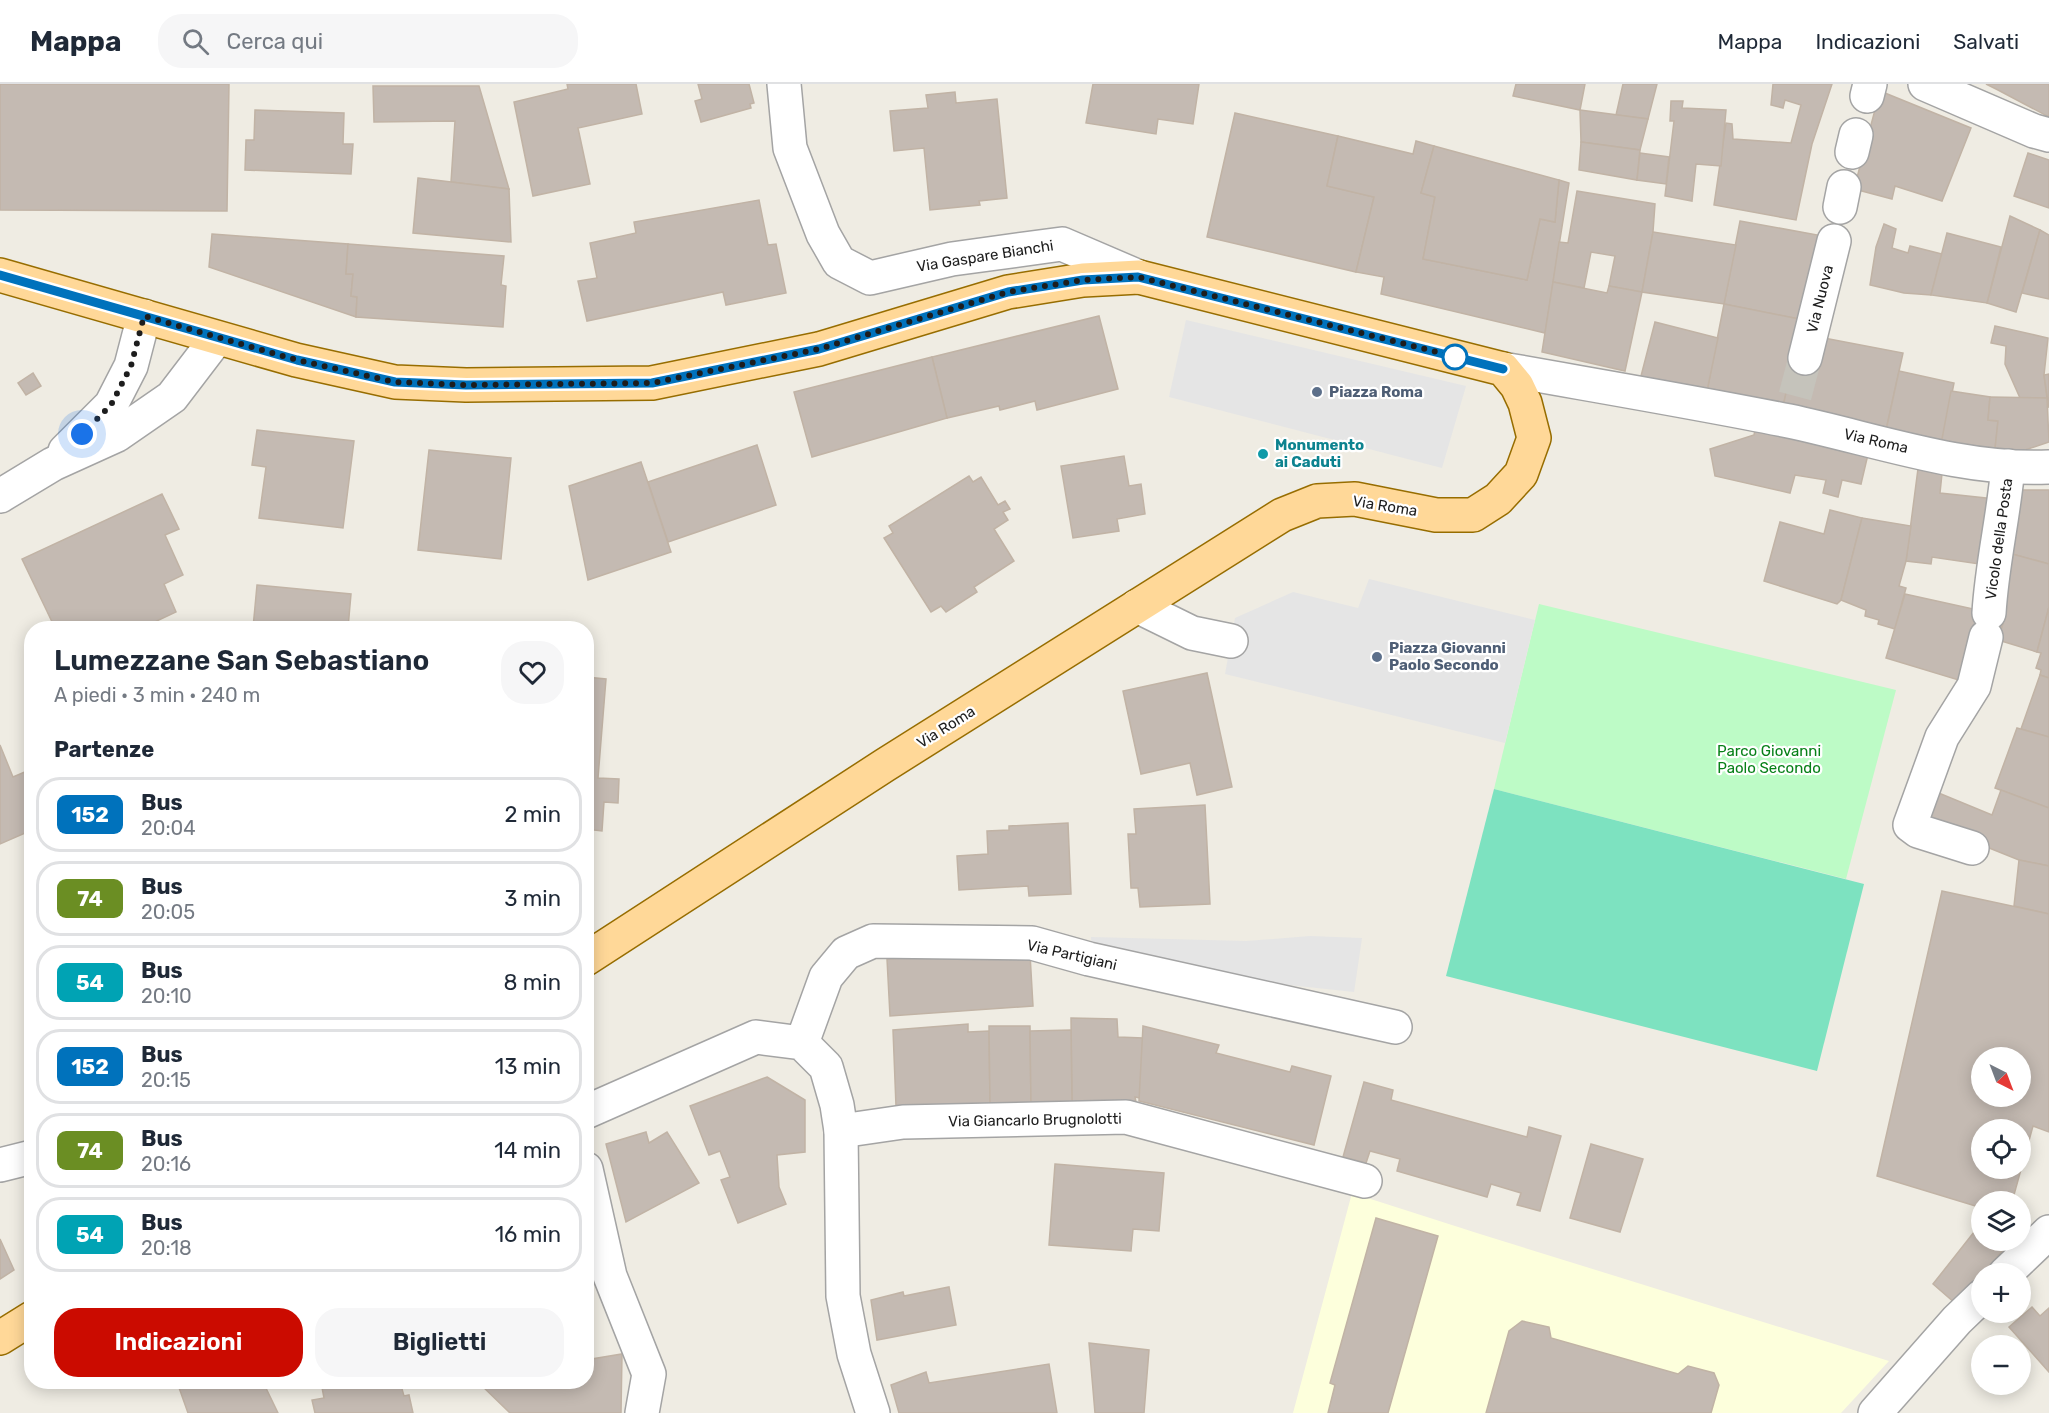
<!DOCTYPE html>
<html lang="it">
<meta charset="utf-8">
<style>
:root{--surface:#fff;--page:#f6f6f7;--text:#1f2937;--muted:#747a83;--line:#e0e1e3;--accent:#cb0b00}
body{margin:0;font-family:Rubik,sans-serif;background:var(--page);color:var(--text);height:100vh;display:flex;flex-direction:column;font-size:22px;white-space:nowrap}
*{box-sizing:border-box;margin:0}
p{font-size:20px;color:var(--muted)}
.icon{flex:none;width:33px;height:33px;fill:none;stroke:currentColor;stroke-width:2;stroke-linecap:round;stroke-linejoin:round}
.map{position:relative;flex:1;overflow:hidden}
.details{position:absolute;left:24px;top:537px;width:570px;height:768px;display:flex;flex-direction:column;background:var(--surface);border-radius:24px;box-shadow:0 3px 15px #0003}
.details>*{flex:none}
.badge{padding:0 12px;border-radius:9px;font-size:21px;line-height:39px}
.needle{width:39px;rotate:138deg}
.buttons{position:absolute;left:1971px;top:963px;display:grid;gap:12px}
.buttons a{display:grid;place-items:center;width:60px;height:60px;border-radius:50%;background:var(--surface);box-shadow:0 3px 15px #0003;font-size:30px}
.you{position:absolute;width:30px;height:30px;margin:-15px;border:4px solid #fff;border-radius:50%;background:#1a73e8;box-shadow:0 0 0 9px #1a73e833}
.map>.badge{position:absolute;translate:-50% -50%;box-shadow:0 0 0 3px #fff}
h2{padding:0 30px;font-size:22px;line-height:54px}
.round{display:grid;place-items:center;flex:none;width:63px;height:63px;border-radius:24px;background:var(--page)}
.overview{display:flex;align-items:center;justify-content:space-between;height:102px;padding:0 30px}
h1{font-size:28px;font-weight:600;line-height:45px}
.button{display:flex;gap:12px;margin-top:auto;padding:12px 30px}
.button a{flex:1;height:69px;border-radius:24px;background:var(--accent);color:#fff;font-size:24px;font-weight:600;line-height:69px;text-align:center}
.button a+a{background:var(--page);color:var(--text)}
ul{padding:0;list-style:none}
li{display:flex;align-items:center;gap:18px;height:75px;margin:0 12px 9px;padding:0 18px;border:3px solid var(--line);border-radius:24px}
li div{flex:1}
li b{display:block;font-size:22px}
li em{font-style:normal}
li .badge{min-width:66px;font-weight:700;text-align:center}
header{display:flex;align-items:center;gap:36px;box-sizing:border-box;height:84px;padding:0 30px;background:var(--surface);border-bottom:2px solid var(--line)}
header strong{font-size:28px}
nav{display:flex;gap:33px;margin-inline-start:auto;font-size:21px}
.search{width:420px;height:54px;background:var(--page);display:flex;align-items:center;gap:15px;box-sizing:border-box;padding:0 21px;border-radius:24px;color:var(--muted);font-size:22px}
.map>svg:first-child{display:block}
.education{fill:#fdffdc}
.park{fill:#bdfbc6}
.pitch{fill:#7de2c0}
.parking{fill:#e5e5e5}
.building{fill:#c4bab2;stroke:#c1b3a5;stroke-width:1.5;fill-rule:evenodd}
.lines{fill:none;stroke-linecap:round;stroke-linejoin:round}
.minor-tunnel{stroke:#c5c3bb;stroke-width:33;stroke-dasharray:33 16;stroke-linecap:butt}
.minor-casing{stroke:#a4a4a4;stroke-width:36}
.major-casing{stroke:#976d00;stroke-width:36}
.minor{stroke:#fff;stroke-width:33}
.major{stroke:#ffd898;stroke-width:33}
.line-casing{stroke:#fff;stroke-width:14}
.line{stroke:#0072bc;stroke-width:9}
.walk{stroke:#1d1d1d;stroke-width:6;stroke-dasharray:0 10.8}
.stop-dot{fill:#fff;stroke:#0072bc;stroke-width:3}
.service-dot{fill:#5c6f8a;stroke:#fff;stroke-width:2}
.culture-dot{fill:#0f9aa8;stroke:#fff;stroke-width:2}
.labels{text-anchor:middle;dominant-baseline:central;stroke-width:4.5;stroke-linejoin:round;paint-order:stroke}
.street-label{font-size:15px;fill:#1d1d1d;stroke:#fff}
.service-label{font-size:15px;font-weight:bold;fill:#4e5e75;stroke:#fff;text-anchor:start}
.culture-label{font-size:15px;font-weight:bold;fill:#0d838f;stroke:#fff;text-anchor:start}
.park-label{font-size:15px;fill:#078018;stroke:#fff}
</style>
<header>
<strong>Mappa</strong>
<div class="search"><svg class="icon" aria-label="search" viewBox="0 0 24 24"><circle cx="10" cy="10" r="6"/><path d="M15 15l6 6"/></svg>Cerca qui</div>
<nav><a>Mappa</a><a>Indicazioni</a><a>Salvati</a></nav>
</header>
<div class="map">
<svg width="2049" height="1329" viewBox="0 0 2049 1329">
<rect width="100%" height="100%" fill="#efece3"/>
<polygon class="education" points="1352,1109 1480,1150 1889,1277 1841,1329 1293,1329"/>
<polygon class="park" points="1539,520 1896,606 1846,795 1494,705"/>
<polygon class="pitch" points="1494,705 1864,800 1817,987 1446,892"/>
<g class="parking">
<polygon points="1186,236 1466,302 1442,384 1169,313"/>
<polygon points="1369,495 1535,536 1505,659 1225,590 1235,534 1293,508 1358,524"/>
<polygon points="1310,852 1362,854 1354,908 1092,880 1091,853 1246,857"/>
</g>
<g class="building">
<polygon points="0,0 229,0 227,127 0,126"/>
<polygon points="567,0 636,0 642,30 578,44 590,100 533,112 514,18 568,5"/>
<polygon points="698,0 749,0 754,19 750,20 751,24 701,38 695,17 702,15"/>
<polygon points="1093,0 1199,0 1193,40 1158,35 1156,50 1086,39"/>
<polygon points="1516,0 1585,0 1580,26 1513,12"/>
<polygon points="1623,0 1657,0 1648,35 1616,31"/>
<polygon points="1773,0 1832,0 1812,60 1796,136 1714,121 1726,39 1732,40 1733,55 1791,59 1801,21 1785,16 1783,24 1771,21"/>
<polygon points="1986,0 2049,0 2049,33 1998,6"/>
<polygon points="373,2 479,2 509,105 451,98 455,37 374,38"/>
<polygon points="1880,7 1971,44 1942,117 1895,102 1892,115 1854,105"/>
<polygon points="955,8 956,19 997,15 1007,114 979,117 980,121 930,126 924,64 894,67 890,27 928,24 926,11"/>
<polygon points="1671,17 1683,17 1682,24 1726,26 1721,82 1696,80 1692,117 1665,112 1674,37 1670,37"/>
<polygon points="255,26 344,29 343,60 353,60 351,90 245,86 246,56 254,56"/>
<polygon points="1580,26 1648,35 1640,66 1581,58"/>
<polygon points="1235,29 1338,52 1327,102 1374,113 1356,188 1207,153"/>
<polygon points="1338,52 1413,70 1416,57 1434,62 1421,109 1435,113 1423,175 1527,196 1540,135 1555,138 1559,96 1569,99 1545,249 1381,210 1384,193 1356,188 1374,113 1327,102"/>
<polygon points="1581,58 1640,66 1637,96 1579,86"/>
<polygon points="1434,62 1559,96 1555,138 1540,135 1527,196 1423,175 1435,113 1421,109"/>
<polygon points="1640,69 1669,73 1666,100 1637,96"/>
<polygon points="2028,69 2049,76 2049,124 2014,112"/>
<polygon points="418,94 509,105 511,158 413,149"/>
<polygon points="1577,107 1655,120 1653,148 1642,208 1609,202 1615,172 1591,168 1584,204 1553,198 1559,158 1568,159"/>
<polygon points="759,116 768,161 776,160 786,209 726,221 723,208 587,237 578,197 597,194 590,159 636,149 634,138"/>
<polygon points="2010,132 2040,146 2016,228 1987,219"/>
<polygon points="1740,137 1823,152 1804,236 1724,220"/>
<polygon points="1884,140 1896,145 1892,164 1908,169 1910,162 1942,170 1931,211 1904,209 1870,201 1876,163"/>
<polygon points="2040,146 2049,151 2049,215 2022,209"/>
<polygon points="1653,148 1736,161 1724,220 1642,208"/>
<polygon points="1947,149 2001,163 1987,219 1931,211"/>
<polygon points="212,150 348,160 346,190 353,190 351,212 357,213 356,233 209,183"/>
<polygon points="348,160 504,172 501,201 506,202 503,243 356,233 357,213 351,212 353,190 346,190"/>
<polygon points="1553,198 1607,209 1609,202 1642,208 1625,287 1542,268"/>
<polygon points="1724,220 1804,236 1782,327 1707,307"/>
<polygon points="1099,232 1118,305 1037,326 1035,317 1000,326 999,322 947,334 932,273"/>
<polygon points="1655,238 1718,254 1707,307 1640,296"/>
<polygon points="1995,242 2048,254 2044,291 2047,314 2020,314 2005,280 2006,262 1991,259"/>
<polygon points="1824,254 1903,269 1885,351 1782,327 1794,272"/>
<polygon points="932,273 947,334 812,373 794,308"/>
<polygon points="1899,287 1954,299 1941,364 1885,351"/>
<polygon points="33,289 41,302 26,311 18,299"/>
<polygon points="2049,290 2049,324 2044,291"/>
<polygon points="1951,307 1990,313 1988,336 1998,337 1995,365 1941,360"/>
<polygon points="1990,313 2047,314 2049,358 2019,368 1995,365 1998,337 1988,336"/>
<polygon points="1756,342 1869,366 1861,400 1842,396 1838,413 1823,409 1826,396 1795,391 1790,409 1715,392 1710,365 1754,351"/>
<polygon points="257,346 354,357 343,444 259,434 266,383 252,381"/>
<polygon points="757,361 776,421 668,458 648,398"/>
<polygon points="429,366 511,374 501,475 418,466"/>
<polygon points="1124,372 1129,402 1141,400 1145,430 1117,435 1119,447 1073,454 1061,382"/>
<polygon points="1919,377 1943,380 1940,409 1995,415 1986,481 1932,473 1931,480 1906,477"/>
<polygon points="641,378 671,468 588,496 569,402"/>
<polygon points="969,392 973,398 981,393 998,421 1005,417 1010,425 1003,428 1008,436 994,445 1014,477 974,503 977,508 946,528 941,522 931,528 884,454 893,449 889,442"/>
<polygon points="2019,406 2049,406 2049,480 2005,468"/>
<polygon points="162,410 179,445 165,451 183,491 164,500 176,528 142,544 55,544 22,475"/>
<polygon points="1830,426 1862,434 1841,516 1837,520 1764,497 1780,438 1824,450"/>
<polygon points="1862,434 1911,442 1906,477 1899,502 1906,504 1895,545 1878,540 1879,536 1865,532 1866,526 1841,516"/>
<polygon points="2005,468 2049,480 2049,523 2037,568 1998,556 2005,532 1994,530"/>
<polygon points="257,501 351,510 348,544 253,544"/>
<polygon points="1905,510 2005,532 1998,556 1965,598 1886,574"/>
<polygon points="2049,523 2049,594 2040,591 2041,586 2036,584 2041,569 2037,568"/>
<polygon points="1207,589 1232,703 1197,711 1190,679 1141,690 1123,607"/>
<polygon points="2040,591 2049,594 2049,653 2021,645"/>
<polygon points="586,593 606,595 598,694 619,695 618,719 604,718 602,747 586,745"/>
<polygon points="2017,644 2049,653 2049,724 1995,704"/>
<polygon points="0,661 13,693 32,685 32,746 0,760"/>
<polygon points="2001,706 2049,724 2049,782 2019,776 1927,739 1934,707 1992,731"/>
<polygon points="1205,721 1210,820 1140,823 1138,804 1131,804 1128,750 1136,750 1134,725"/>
<polygon points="1068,739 1071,810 1029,812 1028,802 959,806 957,772 988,770 987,747 1009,746 1009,742"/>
<polygon points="2019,776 2049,782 2049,830 2014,822"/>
<path d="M1942 807 2049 830V1048L2033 1042 2012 1118H1982V1124L1877 1092ZM1982 974H2020V1012H1982ZM1982 1046H2020V1084H1982Z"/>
<polygon points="1030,870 1033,922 890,932 887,875 956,871 956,875"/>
<polygon points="1071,934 1117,935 1118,953 1143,954 1140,1014 1135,1013 1136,1018 1072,1019"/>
<polygon points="968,940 968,948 989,947 990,1020 896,1022 893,946"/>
<polygon points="989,942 1030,942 1031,1020 990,1020"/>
<polygon points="1143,942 1219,961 1216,969 1290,988 1292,982 1331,992 1314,1061 1139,1017"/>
<polygon points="1071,946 1072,1019 1031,1020 1030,947"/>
<polygon points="767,993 805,1016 805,1068 777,1071 779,1103 786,1120 738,1139 721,1096 730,1093 720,1067 709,1071 690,1022"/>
<polygon points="1364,998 1393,1006 1391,1016 1527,1053 1529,1043 1561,1052 1540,1127 1517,1121 1521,1109 1491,1100 1487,1113 1397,1087 1400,1075 1370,1067 1366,1079 1343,1073"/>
<polygon points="646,1048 649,1059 667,1048 699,1099 626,1138 606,1060"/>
<polygon points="1591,1060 1643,1075 1620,1148 1570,1134"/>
<polygon points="1055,1080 1164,1089 1159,1147 1133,1145 1131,1167 1049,1161"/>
<polygon points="1376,1134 1438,1152 1388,1329 1328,1329 1335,1301 1330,1299"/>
<polygon points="1982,1138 1982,1156 2012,1156 1956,1220 1933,1200"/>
<polygon points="0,1155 14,1186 0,1195"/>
<polygon points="949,1203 956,1241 877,1256 871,1216 903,1208 904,1212"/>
<polygon points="2032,1223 2040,1232 2049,1224 2049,1288 2009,1243"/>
<polygon points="1522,1237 1549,1243 1551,1254 1678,1290 1688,1282 1714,1289 1719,1301 1711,1329 1486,1329 1509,1247"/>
<polygon points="1089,1259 1149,1266 1144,1329 1095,1329"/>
<polygon points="622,1270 621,1329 510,1329 478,1298 586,1298 586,1276"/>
<polygon points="1049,1280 1057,1329 899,1329 891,1301 926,1288 929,1299"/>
<polygon points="177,1298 263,1298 278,1329 188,1329"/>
<polygon points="321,1298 400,1298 404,1312 409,1311 413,1329 315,1329 312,1316 324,1314"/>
</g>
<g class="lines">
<polyline class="minor-tunnel" points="1795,312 1805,274"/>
<g class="minor-casing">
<g id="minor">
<polyline points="784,0 790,64 823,150 839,178 870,194 952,175 1062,160 1139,193"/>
<polyline points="1925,0 2034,47 2049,51"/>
<polyline points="1867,12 1870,0"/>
<polyline points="1852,68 1856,51"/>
<polyline points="1840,123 1844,103"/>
<polyline points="1805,274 1834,157"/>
<path d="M1503 285C1598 302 1694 318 1789 337 1874 355 1962 387 2049 383"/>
<polyline points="65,367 111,321 131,282 144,232"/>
<polyline points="0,412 53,380 117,351 172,313 217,254"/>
<polyline points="1137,522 1192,549 1231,557"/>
<path d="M1989 529C1992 479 2004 431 2008 382"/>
<polyline points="1972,764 1918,747 1910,741 1942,653 1974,602 1986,553"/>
<polyline points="802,959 826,893 846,869 873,857 1032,859 1089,875 1395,943"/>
<polyline points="586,1028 756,953 802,959 826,983 837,1021 841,1047 843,1212 854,1270 873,1329"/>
<polyline points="841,1047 903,1038 1126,1033 1365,1097"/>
<polyline points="0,1081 32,1073"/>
<polyline points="586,1085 610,1192 649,1290 642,1329"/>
<polyline points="2005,1190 2049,1148"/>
<polyline points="1875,1329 1957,1236 1982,1212"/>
</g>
</g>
<g class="major-casing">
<g id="major">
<polyline points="0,191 296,276 395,298 466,301 652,299 819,265 1008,208 1083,196 1139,193 1503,285 1517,302 1525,319 1534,354 1521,390 1498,415 1473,431 1436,431 1355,415 1317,417 1282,431 885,681 586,875"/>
<polyline points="0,1254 32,1234"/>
</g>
</g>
<use href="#minor" class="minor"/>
<use href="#major" class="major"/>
</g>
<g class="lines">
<g class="line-casing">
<polyline id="line" points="0,191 297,276 395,298 466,301 652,299 819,265 1008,208 1083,196 1138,193 1503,285"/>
</g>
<use href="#line" class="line"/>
<polyline class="walk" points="82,350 111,321 131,282 144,232 297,276 395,298 466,301 652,299 819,265 1008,208 1083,196 1138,193 1457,273 1455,273"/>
</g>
<circle class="stop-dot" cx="1455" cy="273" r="12"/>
<g class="service-dot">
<circle cx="1317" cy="308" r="6"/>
<circle cx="1377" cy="573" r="6"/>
</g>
<circle class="culture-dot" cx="1263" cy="370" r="6"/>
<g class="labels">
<g class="street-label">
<text transform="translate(985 172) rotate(-9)">Via Gaspare Bianchi</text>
<text transform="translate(1820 215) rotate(-76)">Via Nuova</text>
<text transform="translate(1876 357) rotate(13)">Via Roma</text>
<text transform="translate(1385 422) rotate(9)">Via Roma</text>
<text transform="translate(1999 455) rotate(-82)">Vicolo della Posta</text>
<text transform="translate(946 643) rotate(-32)">Via Roma</text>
<text transform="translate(1072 871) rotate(13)">Via Partigiani</text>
<text transform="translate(1035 1036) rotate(-1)">Via Giancarlo Brugnolotti</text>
</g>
<g class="service-label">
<text x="1329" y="308">Piazza Roma</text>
<text x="1389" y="564">Piazza Giovanni<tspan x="1389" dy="17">Paolo Secondo</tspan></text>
</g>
<g class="culture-label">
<text x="1275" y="361">Monumento<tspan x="1275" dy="17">ai Caduti</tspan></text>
</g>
<g class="park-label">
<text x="1769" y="667">Parco Giovanni<tspan x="1769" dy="17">Paolo Secondo</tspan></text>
</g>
</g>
</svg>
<div class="buttons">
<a><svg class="needle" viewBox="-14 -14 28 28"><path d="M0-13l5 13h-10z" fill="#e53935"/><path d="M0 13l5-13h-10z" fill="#747a83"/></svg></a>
<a><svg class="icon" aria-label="locate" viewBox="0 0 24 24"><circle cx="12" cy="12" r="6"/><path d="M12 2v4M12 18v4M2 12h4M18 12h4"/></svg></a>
<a><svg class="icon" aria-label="layers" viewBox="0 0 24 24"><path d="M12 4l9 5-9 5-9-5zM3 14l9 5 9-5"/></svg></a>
<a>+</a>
<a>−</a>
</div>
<div class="you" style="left:82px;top:350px"></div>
<section class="details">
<div class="overview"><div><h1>Lumezzane San Sebastiano</h1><p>A piedi · 3 min · 240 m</p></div><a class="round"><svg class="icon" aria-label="heart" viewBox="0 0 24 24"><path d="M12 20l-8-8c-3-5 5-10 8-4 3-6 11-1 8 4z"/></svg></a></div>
<h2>Partenze</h2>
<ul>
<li><span class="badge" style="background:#0072bc;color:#fff">152</span><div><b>Bus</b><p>20:04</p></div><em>2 min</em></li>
<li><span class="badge" style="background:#6b8e23;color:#fff">74</span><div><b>Bus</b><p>20:05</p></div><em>3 min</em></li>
<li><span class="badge" style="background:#00a3b4;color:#fff">54</span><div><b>Bus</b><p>20:10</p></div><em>8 min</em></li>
<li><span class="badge" style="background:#0072bc;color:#fff">152</span><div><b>Bus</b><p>20:15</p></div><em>13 min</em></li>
<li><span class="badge" style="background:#6b8e23;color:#fff">74</span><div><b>Bus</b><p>20:16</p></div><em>14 min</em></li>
<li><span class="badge" style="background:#00a3b4;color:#fff">54</span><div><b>Bus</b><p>20:18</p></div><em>16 min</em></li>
</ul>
<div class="button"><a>Indicazioni</a><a>Biglietti</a></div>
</section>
</div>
